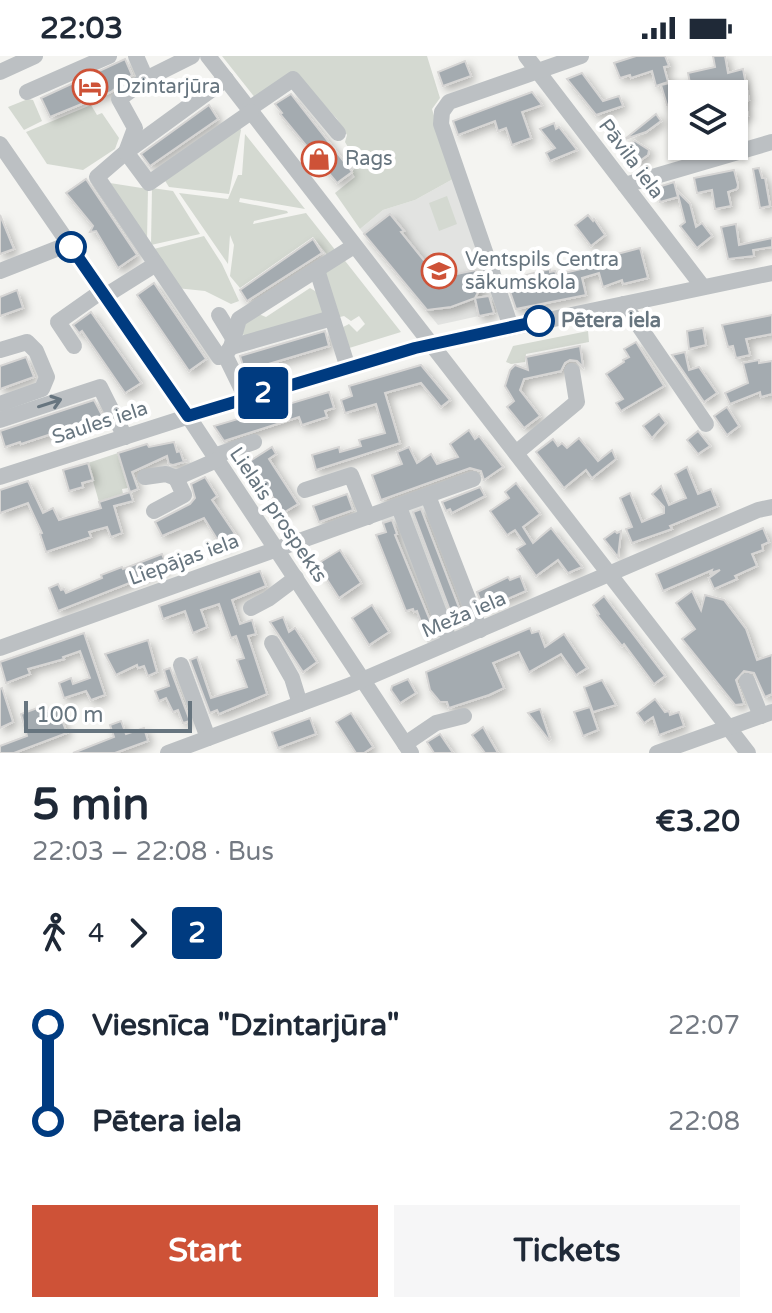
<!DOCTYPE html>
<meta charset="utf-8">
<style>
:root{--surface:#fff;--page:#f6f6f7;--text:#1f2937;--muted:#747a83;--accent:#ce5237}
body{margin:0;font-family:"Varela Round",sans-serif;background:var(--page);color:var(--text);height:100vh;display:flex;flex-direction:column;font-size:30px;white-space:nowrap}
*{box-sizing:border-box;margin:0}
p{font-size:26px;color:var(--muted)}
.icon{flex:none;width:44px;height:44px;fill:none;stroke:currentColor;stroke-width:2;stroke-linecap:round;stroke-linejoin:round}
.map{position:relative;height:697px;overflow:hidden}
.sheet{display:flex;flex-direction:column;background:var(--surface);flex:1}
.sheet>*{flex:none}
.badge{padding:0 16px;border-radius:6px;font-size:28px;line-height:52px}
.buttons{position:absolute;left:668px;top:24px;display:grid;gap:16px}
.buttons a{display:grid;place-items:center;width:80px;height:80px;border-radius:0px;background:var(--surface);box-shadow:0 2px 6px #0004;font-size:40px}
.scale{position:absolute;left:24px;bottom:20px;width:168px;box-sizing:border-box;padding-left:8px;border:4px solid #67757f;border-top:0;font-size:22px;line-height:28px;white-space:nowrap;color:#67757f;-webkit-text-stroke:6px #fff;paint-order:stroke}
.map>.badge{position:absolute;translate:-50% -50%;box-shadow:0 0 0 4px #fff}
.legs{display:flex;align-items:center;gap:12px;height:88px;padding:0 32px;font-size:26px}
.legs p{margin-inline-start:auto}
.headline{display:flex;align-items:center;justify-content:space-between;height:136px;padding:0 32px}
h1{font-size:44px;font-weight:700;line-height:60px}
.primary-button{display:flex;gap:16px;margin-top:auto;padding:16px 32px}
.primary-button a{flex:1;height:92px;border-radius:0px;background:var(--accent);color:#fff;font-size:32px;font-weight:700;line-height:92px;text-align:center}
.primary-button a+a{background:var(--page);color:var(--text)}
ul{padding:0 32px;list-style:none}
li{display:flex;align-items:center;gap:28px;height:96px;font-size:30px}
li i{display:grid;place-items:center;width:12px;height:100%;margin:0 10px;background:currentColor}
li i::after{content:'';width:20px;height:20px;margin:-10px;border:6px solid;border-radius:50%;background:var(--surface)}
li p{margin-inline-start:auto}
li:first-child i{background:linear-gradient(#0000 50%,currentColor 0)}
li:last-child i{background:linear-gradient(currentColor 50%,#0000 0)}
.status{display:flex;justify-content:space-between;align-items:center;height:56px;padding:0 40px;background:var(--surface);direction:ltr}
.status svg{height:22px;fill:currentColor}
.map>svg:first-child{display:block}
.built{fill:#e2e3e1}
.green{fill:#d4d9d1}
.building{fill:#a4abb0;stroke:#d6d5d4;stroke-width:2;filter:url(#shadow)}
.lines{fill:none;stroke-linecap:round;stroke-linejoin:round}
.minor{stroke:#bcc0c3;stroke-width:16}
.oneway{stroke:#67757f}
.line-1-casing{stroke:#fff;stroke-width:18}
.line-1{stroke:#003b80;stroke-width:12}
.stop-1-dot{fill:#fff;stroke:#003b80;stroke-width:4}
.labels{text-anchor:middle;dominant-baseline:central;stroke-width:8;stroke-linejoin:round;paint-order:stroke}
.poi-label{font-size:20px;fill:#67757f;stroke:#fff;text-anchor:start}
.street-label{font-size:20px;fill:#67757f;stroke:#fff}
.stop-label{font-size:20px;font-weight:bold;fill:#67757f;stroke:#fff;text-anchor:start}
</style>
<div class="status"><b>22:03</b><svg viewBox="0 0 49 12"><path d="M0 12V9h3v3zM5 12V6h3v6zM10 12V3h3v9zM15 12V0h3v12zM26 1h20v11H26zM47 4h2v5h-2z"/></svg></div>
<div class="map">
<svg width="772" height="697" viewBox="0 0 772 697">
<defs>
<filter id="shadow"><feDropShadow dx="4" dy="4" stdDeviation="4" flood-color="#0004"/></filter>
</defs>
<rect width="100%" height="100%" fill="#f4f4f1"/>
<g class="built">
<polygon points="453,123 497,256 438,269 360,173 383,154 415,144"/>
<polygon points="428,445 475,571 428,588 381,463"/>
</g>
<g class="green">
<polygon points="222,0 427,0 440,42 432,53 453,123 415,144 383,154 360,173 335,137 355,121 352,116 358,108 345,86 347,79 337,63 297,19 256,43"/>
<polygon points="28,43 33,44 42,65 24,74 8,51"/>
<polygon points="91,49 97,59 102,57 119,82 115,93 83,114 47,108 26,76"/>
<polygon points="239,71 241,74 229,138 169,131 164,123"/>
<polygon points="245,78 305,153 240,142 239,146 287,155 288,157 254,165 253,168 306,157 336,195 329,201 313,181 240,232 230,220 234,189 230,179 228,208 179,137 228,143 238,119 242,119"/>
<polygon points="110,127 148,133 147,184"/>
<polygon points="152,132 173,135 200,178 151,189"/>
<polygon points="447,140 457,168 439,175 429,147"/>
<polygon points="204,180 222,208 239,245 231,248 205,235 176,232 150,194"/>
<polygon points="342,201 401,276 346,293 343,271 349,268 357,276 365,268 359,260 351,265 344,260 336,262 321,214"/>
<polygon points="310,232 320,238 326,258 244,281 241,271 256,257 266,261"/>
<polygon points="588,275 589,286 526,298 525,306 511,308 506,306 513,290"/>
<polygon points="118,397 128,432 122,433 123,438 99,446 88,407"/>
</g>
<g class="building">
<polygon points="636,0 665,0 669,10 664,11 668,26 656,30 652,15 631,22 630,19 620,22 614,7"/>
<polygon points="713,0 725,0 728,17 743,13 749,44 745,45 748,60 734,63 734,38 721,38 720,33 692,38 688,17 715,11"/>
<polygon points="125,3 132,19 111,36 50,61 41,42"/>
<polygon points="465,5 471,20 443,30 438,16"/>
<polygon points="582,17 603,45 619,40 623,50 596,59 567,23"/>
<polygon points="674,26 680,45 667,49 661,29"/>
<polygon points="532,36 542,49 522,56 531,82 512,89 506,72 498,75 495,65 458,79 453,65"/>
<polygon points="291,38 352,116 337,127 280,58 282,57 275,48"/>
<polygon points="209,49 218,63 150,110 141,98"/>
<polygon points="656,58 661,65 646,76 625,83"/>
<polygon points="554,67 556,73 559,71 577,94 550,105 546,97 555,92 540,73"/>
<polygon points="635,85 649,94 648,99 634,109 622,94"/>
<polygon points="759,112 762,122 765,122 770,150 760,152 753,113"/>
<polygon points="734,114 738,129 737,133 728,136 731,150 715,153 712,134 697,137 694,122"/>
<polygon points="86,123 137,199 118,212 96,175 90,176 93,170 66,137"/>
<polygon points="674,126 678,141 660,146 658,138 649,134"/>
<polygon points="677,135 690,148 696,171 702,167 712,180 697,192 680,170 685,166"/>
<polygon points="390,158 404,175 401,176 438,222 476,214 478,223 483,227 475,242 489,240 494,257 479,260 475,242 451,251 427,254 364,178"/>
<polygon points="0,159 14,193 0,198"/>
<polygon points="588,159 593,165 594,163 605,179 591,190 575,169"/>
<polygon points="736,168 739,189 772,182 772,191 753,194 754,200 728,203 721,171"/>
<polygon points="313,183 322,197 247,245 240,234"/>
<polygon points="640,192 648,222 623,228 622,224 603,231 599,217 582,222 586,239 516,253 506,224 550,213 550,216 555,215 556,218 563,215 564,217 585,212 583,207"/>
<polygon points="154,227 206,303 189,315 137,239"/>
<polygon points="17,234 23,252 0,260 0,241"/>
<polygon points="91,256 141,327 125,337 82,275 79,277 73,269"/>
<polygon points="772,259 772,278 746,283 750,299 736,302 733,290 728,291 722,269"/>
<polygon points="703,272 706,289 689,293 687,275"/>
<polygon points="325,275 329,290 245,315 244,313 240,300"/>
<polygon points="636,286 664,330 621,355 616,347 623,343 606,318 624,306 623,304 629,301 624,293"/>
<polygon points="580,290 583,311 577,305 570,304 565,307 561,315 524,323 520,334 540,360 524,372 507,351 514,345 505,330 510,314 515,309 528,314 526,301"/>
<polygon points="685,296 689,314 699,311 717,337 704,346 672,299"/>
<polygon points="26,301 34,321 0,333 0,310"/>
<polygon points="759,304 759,307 772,305 772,338 761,341 760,336 730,348 725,337 748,327 743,307"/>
<polygon points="421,309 450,344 441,351 421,327 385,337 400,387 316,414 312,399 339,391 340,396 361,390 359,384 385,377 376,348 345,357 341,344 352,340 349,330"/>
<polygon points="329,336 334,352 325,355 327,361 302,369 299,361 224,385 214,370"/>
<polygon points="94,344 103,361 21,388 20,386 5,391 0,375"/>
<polygon points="727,351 739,370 727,379 714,360"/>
<polygon points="659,358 666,367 652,382 643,370"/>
<polygon points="469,374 475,383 479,380 503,411 484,424 481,415 470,412 381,444 372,419 402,408 397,396 409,391 417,407 431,398 437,408 458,401 450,388"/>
<polygon points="698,375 710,390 698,398 687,384"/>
<polygon points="579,382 598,405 612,394 616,403 592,422 586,414 564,432 536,396 553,383 558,390 562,387 567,392"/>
<polygon points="174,386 177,396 180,395 183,404 187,405 173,409 169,408 167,400 132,416 138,433 130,436 133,445 114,450 122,477 111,481 107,471 89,476 91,481 46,496 40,478 42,477 28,447 0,457 0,434 28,425 43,457 53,452 59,464 101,452 99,446 130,436 118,397 147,388 149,391"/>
<polygon points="272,391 276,398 269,403 298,448 283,457 250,405"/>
<polygon points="88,407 93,424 82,427 83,431 69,435 63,414"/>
<polygon points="687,411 698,438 711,433 718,450 670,470 672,473 632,487 626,473 632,471 620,442 630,437 642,466 664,457 664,451 652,438 661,430 669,449 686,442 675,418"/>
<polygon points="205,421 217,440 212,444 237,481 222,491 204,462 162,480 155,466 190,448 195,442 191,428"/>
<polygon points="516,427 540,458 523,471 533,487 551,472 582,511 568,517 558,504 536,520 517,493 525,488 515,474 507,479 490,455 509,442 505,436"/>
<polygon points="480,431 485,440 452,457 450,453 446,455 442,446"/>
<polygon points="347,438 353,454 319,466 313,450"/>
<polygon points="421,453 463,562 454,565 413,456"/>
<polygon points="392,464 397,478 395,479 434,574 425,577 417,555 414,556 413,553 406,555 376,479 386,476 383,467"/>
<polygon points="763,472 769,486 762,489 763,494 752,498 757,510 735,520 737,523 714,533 709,522 720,514 711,517 712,514 663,535 656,518"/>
<polygon points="615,475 617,477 621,475 618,501 604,483"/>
<polygon points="340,494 361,527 339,542 317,508"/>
<polygon points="162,498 168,512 58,555 49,532 58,528 61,534 64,533 66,537 102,522 101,519 122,511 123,513"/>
<polygon points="260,515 266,530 232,544 240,568 252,564 256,578 248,580 267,638 219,658 217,654 210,657 190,604 197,601 211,642 247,631 237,604 244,602 236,580 231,582 219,548 201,554 207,571 193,577 185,555 163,563 159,550"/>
<polygon points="520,520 526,535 484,553 477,536 508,521 510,524"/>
<polygon points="692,535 701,554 705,539 724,544 746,573 757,604 772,599 772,638 765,641 754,617 744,615 736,624 744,648 735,649 682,583 695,573 676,547"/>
<polygon points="604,540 665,620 654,628 624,588 622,590 597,559 599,558 593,549"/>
<polygon points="372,549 389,576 369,589 352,562"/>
<polygon points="283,561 289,576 295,572 317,606 303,616 270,566"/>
<polygon points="530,572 532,577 539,575 545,591 564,578 587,612 576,619 561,598 529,616 519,596 493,607 504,632 489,639 449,652 447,646 440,646 430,634 426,616"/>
<polygon points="84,577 105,639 91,644 86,635 64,642 59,627 71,622 73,628 90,622 80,595 63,601 64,603 28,613 30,618 6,627 0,606"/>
<polygon points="148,584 157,616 148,620 144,610 138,612 137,609 116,619 105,598"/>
<polygon points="170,612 190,665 183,667 178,654 173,656 166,642 159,645 155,635 169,630 164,614"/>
<polygon points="408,623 416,637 400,647 391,634 392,630"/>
<polygon points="602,624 616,649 593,656 584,631"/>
<polygon points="2,632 13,666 0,672 0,633"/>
<polygon points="655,643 665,656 669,655 670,659 679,656 684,670 659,679 653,661 644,667 637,657"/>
<polygon points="40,651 42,657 57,652 67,677 14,697 0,697 0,690 27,680 21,658"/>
<polygon points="590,651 598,674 583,680 574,656"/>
<polygon points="540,653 550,683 549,684 528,657"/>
<polygon points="351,657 373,691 364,697 356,697 336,666"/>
<polygon points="310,662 316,678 278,692 272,676"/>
<polygon points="121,665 126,678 144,672 148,685 115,697 73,697 114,681 110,669"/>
<polygon points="483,671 498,697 485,697 472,679"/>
<polygon points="440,678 453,697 434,697 427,686"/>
</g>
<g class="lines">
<g class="minor">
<polyline points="136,0 146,23 192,0"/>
<polyline points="208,0 748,697"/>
<polyline points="526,0 703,231"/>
<polyline points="0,16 35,0"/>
<polyline points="226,23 126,96 97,121 219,301 225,299 246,342"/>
<polyline points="27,36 109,0"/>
<polyline points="249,53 293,23 338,77"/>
<polyline points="0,88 188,360 411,697"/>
<polyline points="126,96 149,127 251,56"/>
<polyline points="126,96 135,72 119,43 146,23"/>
<polyline points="625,129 772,86"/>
<polyline points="317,214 348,312"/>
<polyline points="0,215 69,188"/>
<polyline points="105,240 156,208"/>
<polyline points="624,248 706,368"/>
<polyline points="219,259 233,282"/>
<polyline points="511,271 441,68 442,56 449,46 581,0"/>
<polyline points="74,290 58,266 102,235"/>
<polyline points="231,291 332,262"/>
<polyline points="0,294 27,286 36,295 47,321 42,333 0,348"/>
<polyline points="225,299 231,291 239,263 354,190"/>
<polyline points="0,364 100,331 125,381"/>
<polyline points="516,397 577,346 572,315"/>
<polyline points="214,400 254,386"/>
<polyline points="0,421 246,342 415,292 772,217"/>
<polyline points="145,421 166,418 176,422"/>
<polyline points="305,434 351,419 368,461"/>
<polyline points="428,440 480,574"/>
<polyline points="399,451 450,586"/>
<polyline points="154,455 184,439 176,422 217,404"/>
<polyline points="251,552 268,543 296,522"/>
<polyline points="272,587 292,622 300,648"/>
<polyline points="0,592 473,423"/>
<polyline points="181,609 208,682"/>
<polyline points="747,625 761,660"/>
<polyline points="405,688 436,667 464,660"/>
<polyline points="168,697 348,630 758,454 772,451"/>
<polyline points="657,697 772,656"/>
</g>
</g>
<defs><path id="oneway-shaft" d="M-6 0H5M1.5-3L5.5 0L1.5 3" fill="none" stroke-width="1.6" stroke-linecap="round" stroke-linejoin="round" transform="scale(2)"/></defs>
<use class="oneway" href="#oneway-shaft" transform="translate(50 347) rotate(-18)"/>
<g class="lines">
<g class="line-1-casing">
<polyline id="line-1" points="71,191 188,360 415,292 539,265"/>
</g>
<use href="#line-1" class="line-1"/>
</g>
<defs>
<g id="hotel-ring" transform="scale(1.8)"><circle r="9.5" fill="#fff" stroke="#ce5237" stroke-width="1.5"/><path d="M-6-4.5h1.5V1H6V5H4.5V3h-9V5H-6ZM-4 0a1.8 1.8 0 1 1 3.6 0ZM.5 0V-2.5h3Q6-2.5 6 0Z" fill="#ce5237"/></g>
<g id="shop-ring" transform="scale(1.8)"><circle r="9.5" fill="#fff" stroke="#ce5237" stroke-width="1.5"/><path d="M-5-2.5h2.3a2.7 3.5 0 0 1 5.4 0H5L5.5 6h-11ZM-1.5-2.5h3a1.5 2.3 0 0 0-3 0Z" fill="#ce5237"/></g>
<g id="school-ring" transform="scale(1.8)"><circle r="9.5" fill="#fff" stroke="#ce5237" stroke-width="1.5"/><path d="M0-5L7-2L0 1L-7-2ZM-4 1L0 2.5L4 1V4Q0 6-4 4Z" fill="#ce5237"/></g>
</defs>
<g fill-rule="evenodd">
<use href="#hotel-ring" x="90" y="31"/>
<use href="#shop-ring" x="319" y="103"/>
<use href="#school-ring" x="439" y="215"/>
</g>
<g class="stop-1-dot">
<circle cx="71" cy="191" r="14"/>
<circle cx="539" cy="265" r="14"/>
</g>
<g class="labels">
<g class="poi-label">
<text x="116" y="31">Dzintarjūra</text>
<text x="345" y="103">Rags</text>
<text x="465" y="204">Ventspils Centra<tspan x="465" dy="23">sākumskola</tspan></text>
</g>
<g class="street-label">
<text transform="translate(631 103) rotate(53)">Pāvila iela</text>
<text transform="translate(100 367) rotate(-18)">Saules iela</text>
<text transform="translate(278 459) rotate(56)">Lielais prospekts</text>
<text transform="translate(184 504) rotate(-20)">Liepājas iela</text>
<text transform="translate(464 559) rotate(-23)">Meža iela</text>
</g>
<g class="stop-label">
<text x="561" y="265">Pētera iela</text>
</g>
</g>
</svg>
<div class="buttons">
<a><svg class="icon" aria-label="layers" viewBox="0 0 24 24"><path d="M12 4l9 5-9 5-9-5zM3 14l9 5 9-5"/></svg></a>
</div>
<div class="scale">100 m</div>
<b class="badge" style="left:263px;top:337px;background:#003b80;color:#fff">2</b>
</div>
<section class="sheet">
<div class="headline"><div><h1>5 min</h1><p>22:03 – 22:08 · Bus</p></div><b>€3.20</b></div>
<div class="legs"><svg class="icon" aria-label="walk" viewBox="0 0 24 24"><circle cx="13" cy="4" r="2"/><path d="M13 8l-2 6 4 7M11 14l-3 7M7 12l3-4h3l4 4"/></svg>4<svg class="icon" aria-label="forward" viewBox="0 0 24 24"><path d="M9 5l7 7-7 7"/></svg><b class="badge" style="background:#003b80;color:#fff">2</b></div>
<ul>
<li><i style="color:#003b80"></i><b>Viesnīca &quot;Dzintarjūra&quot;</b><p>22:07</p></li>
<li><i style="color:#003b80"></i><b>Pētera iela</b><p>22:08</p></li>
</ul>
<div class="primary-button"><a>Start</a><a>Tickets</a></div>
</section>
